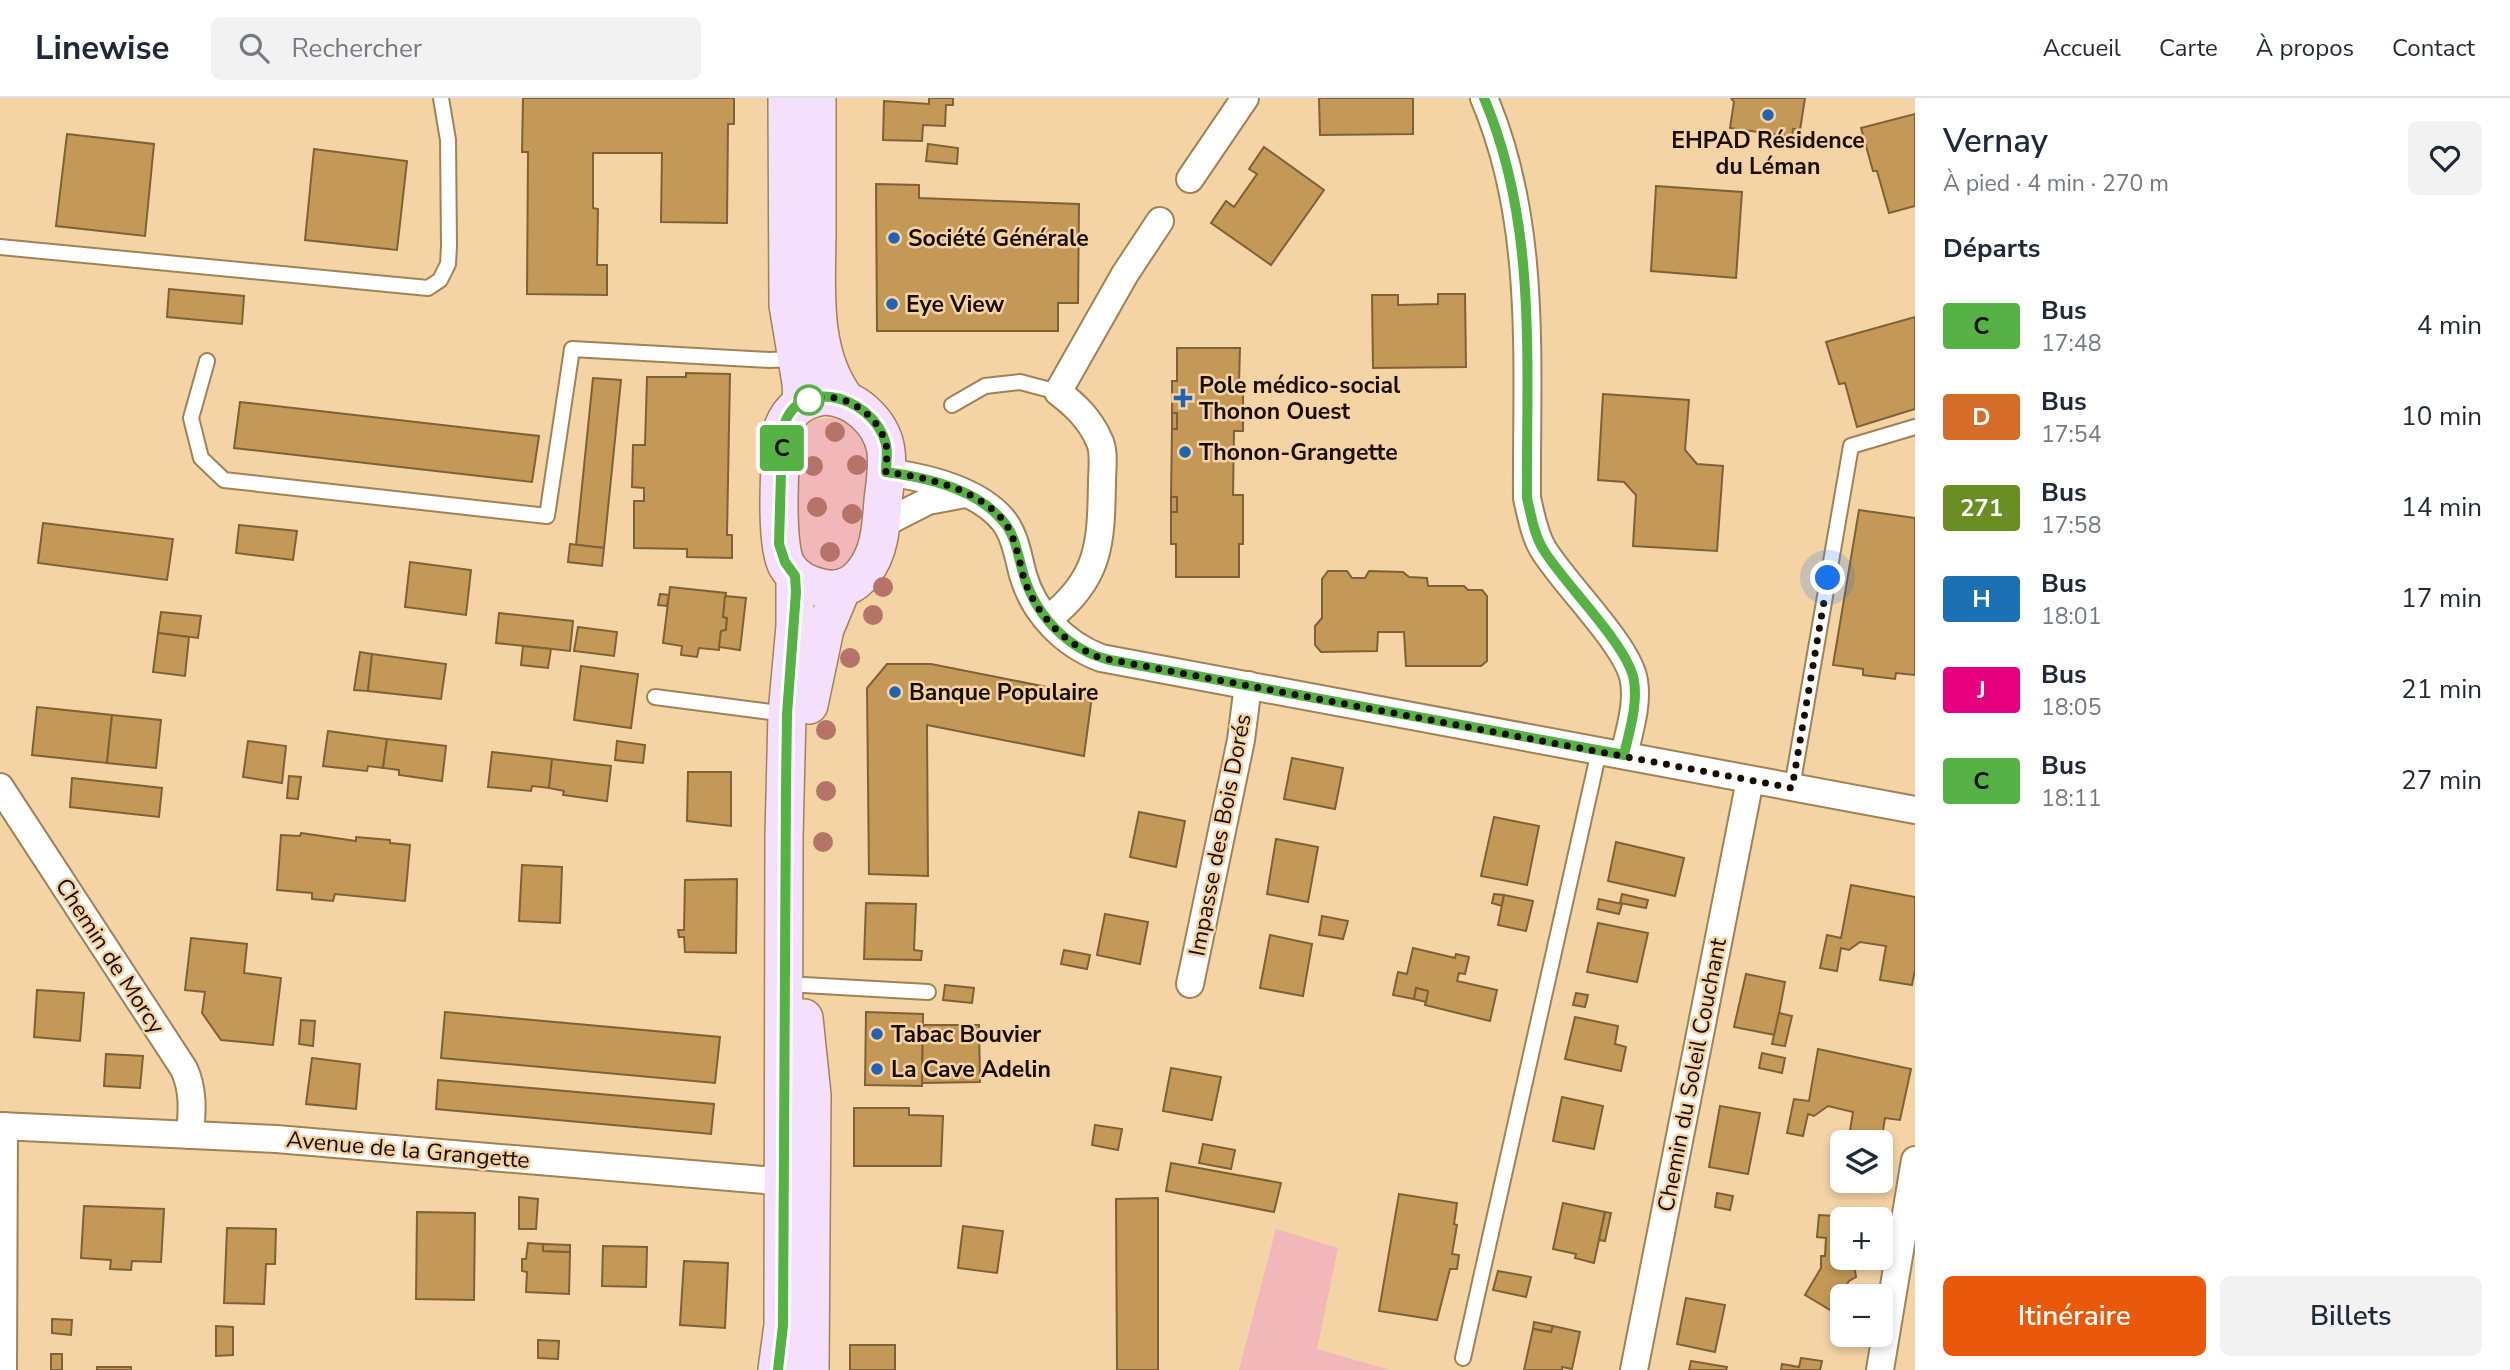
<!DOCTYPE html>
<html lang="fr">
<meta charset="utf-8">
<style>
:root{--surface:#fff;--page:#f2f2f3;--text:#1f2937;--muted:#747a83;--line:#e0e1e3;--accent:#ea580c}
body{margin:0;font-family:"Nunito Sans",sans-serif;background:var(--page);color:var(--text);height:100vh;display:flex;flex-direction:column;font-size:26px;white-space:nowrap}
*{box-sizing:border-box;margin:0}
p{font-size:23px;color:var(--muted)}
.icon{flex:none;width:38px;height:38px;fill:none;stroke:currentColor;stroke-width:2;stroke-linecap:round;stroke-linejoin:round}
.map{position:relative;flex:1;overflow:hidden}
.panel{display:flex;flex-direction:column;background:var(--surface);width:595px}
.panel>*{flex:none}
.badge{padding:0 14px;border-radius:5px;font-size:24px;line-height:46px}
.tools{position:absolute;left:1830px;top:1032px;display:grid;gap:14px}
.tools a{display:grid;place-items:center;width:63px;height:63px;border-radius:10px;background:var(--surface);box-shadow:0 4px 10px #0003;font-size:35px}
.you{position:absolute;width:35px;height:35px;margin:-18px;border:5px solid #fff;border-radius:50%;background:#1a73e8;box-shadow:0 0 0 10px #1a73e833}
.map>.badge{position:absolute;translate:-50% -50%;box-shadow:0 0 0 4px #fff}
h2{padding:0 28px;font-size:26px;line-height:63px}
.round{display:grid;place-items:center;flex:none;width:74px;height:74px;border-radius:10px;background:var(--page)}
.overview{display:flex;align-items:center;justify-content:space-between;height:119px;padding:0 28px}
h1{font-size:33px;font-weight:600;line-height:52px}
.primary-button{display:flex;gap:14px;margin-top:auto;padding:14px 28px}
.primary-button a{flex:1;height:80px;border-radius:10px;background:var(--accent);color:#fff;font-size:28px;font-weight:600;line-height:80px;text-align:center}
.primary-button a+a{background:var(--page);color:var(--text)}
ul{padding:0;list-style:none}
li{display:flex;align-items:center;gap:21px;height:91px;padding:0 28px}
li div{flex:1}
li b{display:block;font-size:26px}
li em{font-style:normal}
li .badge{min-width:77px;font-weight:700;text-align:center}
header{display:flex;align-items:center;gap:42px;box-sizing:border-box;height:98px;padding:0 35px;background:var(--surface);border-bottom:2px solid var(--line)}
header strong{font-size:33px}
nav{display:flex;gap:38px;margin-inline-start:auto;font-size:24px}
.search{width:490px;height:63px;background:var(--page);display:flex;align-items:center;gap:18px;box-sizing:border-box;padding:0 24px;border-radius:10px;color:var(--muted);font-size:26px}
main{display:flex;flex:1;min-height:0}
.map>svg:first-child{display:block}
.green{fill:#f1b7b9}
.building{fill:#c49856;stroke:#7e6136;stroke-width:2}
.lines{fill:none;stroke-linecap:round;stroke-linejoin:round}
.lane-casing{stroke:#a08257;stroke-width:18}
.street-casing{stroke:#a08257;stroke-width:30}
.secondary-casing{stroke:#a08257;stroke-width:40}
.lane{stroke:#fff;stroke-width:14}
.street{stroke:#fff;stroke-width:26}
.secondary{stroke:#f4dffd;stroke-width:37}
.tree{fill:#b67367}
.line-casing{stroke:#fff;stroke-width:16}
.line{stroke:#57b246;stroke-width:10}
.walk{stroke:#180d00;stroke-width:7;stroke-dasharray:0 12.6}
.poi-dot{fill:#2162b3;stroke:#f4d3a5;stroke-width:2.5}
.stop-dot{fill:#fff;stroke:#57b246;stroke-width:3.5}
.labels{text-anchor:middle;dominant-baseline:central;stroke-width:5;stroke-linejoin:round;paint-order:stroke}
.poi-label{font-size:23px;font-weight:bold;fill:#180d00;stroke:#f4d3a5;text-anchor:start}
.street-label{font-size:23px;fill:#180d00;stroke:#f4d3a5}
</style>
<header>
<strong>Linewise</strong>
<div class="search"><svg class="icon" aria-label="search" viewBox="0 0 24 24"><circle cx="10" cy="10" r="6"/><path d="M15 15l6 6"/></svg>Rechercher</div>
<nav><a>Accueil</a><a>Carte</a><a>À propos</a><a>Contact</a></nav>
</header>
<main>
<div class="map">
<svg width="1915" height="1272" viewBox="0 0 1915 1272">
<rect width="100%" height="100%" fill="#f4d3a5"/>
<g class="green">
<path d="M831 320C846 323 858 329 865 344 871 359 865 432 860 448 858 454 853 463 849 467 837 479 822 473 808 469L793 443 795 351 801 332 815 322Z"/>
<polygon points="1276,1131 1338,1150 1317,1251 1390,1272 1239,1272"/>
</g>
<g class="building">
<polygon points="523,0 734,0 734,26 728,26 727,125 661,124 662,55 593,55 593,110 598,111 597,167 607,167 607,197 527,196 528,54 522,54"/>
<polygon points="929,0 953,0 953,7 946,7 945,28 923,27 922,43 883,42 884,3 929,6"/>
<polygon points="1319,0 1413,0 1413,36 1320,37"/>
<polygon points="1731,0 1805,0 1800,32 1793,31 1792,39 1730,30 1734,4"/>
<polygon points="1915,16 1915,108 1889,115 1877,73 1873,73 1861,30"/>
<polygon points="67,36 154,46 145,138 56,128"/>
<polygon points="928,46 958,50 957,66 926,63"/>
<polygon points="1264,49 1324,92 1271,167 1211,125 1226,103 1234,109 1257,76 1249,71"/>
<polygon points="314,51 407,63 397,152 305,142"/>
<polygon points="876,86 919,87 919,100 1079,106 1078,205 1058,205 1058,233 877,233"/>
<polygon points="1656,88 1742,94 1736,180 1651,173"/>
<polygon points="169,191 244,198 242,226 167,219"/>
<polygon points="1438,196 1465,196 1466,269 1373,270 1372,197 1398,197 1398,207 1438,206"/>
<polygon points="1915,219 1915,311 1857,329 1845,285 1839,286 1826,244"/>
<polygon points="1177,250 1240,250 1239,285 1243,285 1243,333 1234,333 1233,397 1243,397 1243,446 1239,446 1239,479 1176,479 1176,446 1171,446 1171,414 1177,414 1177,399 1171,399 1172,331 1177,331 1177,315 1172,315 1172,283 1177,283"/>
<polygon points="686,275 730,276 727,437 732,437 732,460 687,459 687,451 634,450 634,403 644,403 644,390 632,389 633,347 645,347 647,279 686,279"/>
<polygon points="593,280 621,282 604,450 576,447"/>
<polygon points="1603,296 1689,302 1685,352 1697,366 1723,368 1717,453 1633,448 1636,397 1624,384 1598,382"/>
<polygon points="240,304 539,338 532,384 234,350"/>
<rect x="1172" y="315" width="5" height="16"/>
<rect x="1171" y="399" width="6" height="15"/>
<polygon points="1859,412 1915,420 1915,577 1896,575 1895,581 1863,577 1863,571 1833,567"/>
<polygon points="43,425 173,441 167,482 38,465"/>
<polygon points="239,427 297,433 293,462 236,455"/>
<polygon points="570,446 604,450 602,468 568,464"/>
<polygon points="410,464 471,472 466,517 405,509"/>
<polygon points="1328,473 1347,473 1352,480 1365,480 1369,473 1403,474 1409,479 1427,480 1428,488 1464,488 1468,492 1482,492 1487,498 1487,563 1481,568 1406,568 1404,534 1378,534 1377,553 1321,554 1315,547 1315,528 1322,520 1322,481"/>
<polygon points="670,489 726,495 723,519 727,520 726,532 721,533 719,552 699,550 697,559 681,557 682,548 663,545"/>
<polygon points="660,496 669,497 667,508 658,507"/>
<polygon points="725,498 746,500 740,552 719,549 721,533 726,532 727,520 723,519"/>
<polygon points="161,514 201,518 198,540 158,535"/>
<polygon points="499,515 573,523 570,553 496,545"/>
<polygon points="578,529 617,534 614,558 574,553"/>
<polygon points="158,535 189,539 185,578 153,574"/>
<polygon points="523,548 551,551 548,570 521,567"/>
<polygon points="360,554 372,556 368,593 354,592"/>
<polygon points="372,556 446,566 441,601 368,593"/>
<polygon points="887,566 931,566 1092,598 1084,658 927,627 928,778 869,776 867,590"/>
<polygon points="581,568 638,576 631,630 574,622"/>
<polygon points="37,609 112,617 107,665 32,657"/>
<polygon points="112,617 161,622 156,670 107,665"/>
<polygon points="328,633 387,641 383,670 368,668 367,673 323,668"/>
<polygon points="387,641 446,648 442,683 399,677 399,672 383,670"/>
<polygon points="248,643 286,648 282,685 243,679"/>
<polygon points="617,643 645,647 643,665 615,662"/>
<polygon points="492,654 552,661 549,690 532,688 531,693 488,689"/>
<polygon points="1292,660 1343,670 1335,711 1284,701"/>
<polygon points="552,661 611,668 607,703 563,697 564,693 549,690"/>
<polygon points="688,674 731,674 731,728 687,723"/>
<polygon points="289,678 301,679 298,701 287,700"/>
<polygon points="72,680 162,690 159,719 70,709"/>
<polygon points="1139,714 1185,723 1176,769 1130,759"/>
<polygon points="1494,719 1539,728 1527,787 1481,778"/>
<polygon points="301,735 356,743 356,739 390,742 390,745 410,747 405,803 335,796 333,803 312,801 312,795 277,792 281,737 300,738"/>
<polygon points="1276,741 1318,749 1308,804 1267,796"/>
<polygon points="1616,744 1684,760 1675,798 1608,783"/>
<polygon points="522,767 562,769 560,825 519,823"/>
<polygon points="737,781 736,855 685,854 684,839 679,839 678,832 684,832 685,782"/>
<polygon points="1851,787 1915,799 1915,872 1912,887 1880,882 1886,848 1860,844 1849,852 1841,850 1837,873 1820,870 1827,837 1841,840"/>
<polygon points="1494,796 1504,797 1502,808 1492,805"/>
<polygon points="1622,796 1648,802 1646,810 1620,805"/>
<polygon points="1504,797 1533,803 1526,833 1498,827"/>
<polygon points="1599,801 1622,806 1619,816 1597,811"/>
<polygon points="866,805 916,806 914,852 922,853 921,862 864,861"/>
<polygon points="1105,816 1148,824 1140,866 1097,857"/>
<polygon points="1322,818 1348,823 1343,841 1319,837"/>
<polygon points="1598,825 1648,835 1637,884 1587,874"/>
<polygon points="1270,837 1312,846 1303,898 1260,890"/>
<polygon points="191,840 247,846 244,875 281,880 273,947 221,942 202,915 205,894 185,892"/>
<polygon points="1413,850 1455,860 1456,856 1469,859 1465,876 1459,875 1457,883 1497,892 1490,923 1425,907 1428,893 1416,890 1414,901 1393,897 1398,874 1407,876"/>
<polygon points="1064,852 1090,857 1087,871 1061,866"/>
<polygon points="1746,876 1785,884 1775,937 1734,929"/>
<polygon points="945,887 974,890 972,905 943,902"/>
<polygon points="1416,890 1428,893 1426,904 1414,901"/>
<polygon points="37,892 84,895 80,943 34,939"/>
<polygon points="1576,895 1588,897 1585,909 1573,907"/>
<polygon points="445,914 720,939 715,985 441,960"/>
<polygon points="866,914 923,916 922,988 865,987"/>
<polygon points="1779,915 1792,918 1785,948 1772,946"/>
<polygon points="1575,919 1618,928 1615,946 1626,949 1621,973 1565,961"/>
<polygon points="301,922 315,923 313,948 299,946"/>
<polygon points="923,927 979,927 980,984 922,985"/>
<polygon points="1818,951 1911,971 1900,1022 1885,1020 1881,1045 1848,1045 1853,1014 1828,1008 1814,1018 1808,1016 1803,1038 1787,1035 1794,1001 1809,1003"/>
<polygon points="1762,955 1785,960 1782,975 1759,970"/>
<polygon points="106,956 143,958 140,990 104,988"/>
<polygon points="312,960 360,966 356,1011 306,1006"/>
<polygon points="1171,970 1221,979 1212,1022 1163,1013"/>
<polygon points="438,982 714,1006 711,1036 436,1011"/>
<polygon points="1562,999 1603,1008 1594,1051 1553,1043"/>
<polygon points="1720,1008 1760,1015 1748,1076 1709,1069"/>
<polygon points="854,1010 909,1010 909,1017 943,1018 941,1068 854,1068"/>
<polygon points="1095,1027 1122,1031 1118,1052 1092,1047"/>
<polygon points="1203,1046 1235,1052 1231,1071 1199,1065"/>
<polygon points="1171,1065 1281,1085 1274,1114 1166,1093"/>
<polygon points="1717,1095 1733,1098 1730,1112 1715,1109"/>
<polygon points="1399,1096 1457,1105 1454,1126 1457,1127 1452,1156 1459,1157 1457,1171 1450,1171 1437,1222 1379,1213"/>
<polygon points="519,1099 538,1101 536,1131 519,1131"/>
<polygon points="1158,1100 1158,1272 1117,1272 1116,1101"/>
<polygon points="1563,1105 1605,1114 1594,1165 1575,1160 1576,1156 1553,1151"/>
<polygon points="84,1108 164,1111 161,1164 132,1163 131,1172 110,1171 111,1162 81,1160"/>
<polygon points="417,1114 475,1115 474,1202 416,1201"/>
<polygon points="1605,1114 1611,1115 1605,1143 1599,1142"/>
<polygon points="1819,1117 1849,1119 1849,1122 1843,1122 1843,1160 1852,1160 1851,1169 1855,1172 1856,1179 1849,1183 1842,1194 1847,1197 1843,1199 1843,1203 1835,1215 1805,1197 1821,1170 1821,1158 1825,1158 1826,1140 1817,1139"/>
<polygon points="963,1128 1003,1133 997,1175 958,1170"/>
<polygon points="227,1130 276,1131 275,1166 266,1166 264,1206 224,1205"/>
<polygon points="528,1145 543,1146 543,1153 570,1154 569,1196 526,1194 527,1174 522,1173 522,1161 526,1161"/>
<polygon points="543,1146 570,1147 570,1154 543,1153"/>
<polygon points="603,1148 647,1149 646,1189 602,1188"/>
<polygon points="684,1163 728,1165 725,1230 680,1227"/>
<polygon points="1498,1173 1531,1179 1526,1199 1493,1192"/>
<polygon points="1686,1200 1725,1207 1715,1254 1677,1246"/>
<polygon points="52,1221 72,1222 71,1237 52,1235"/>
<polygon points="1534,1224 1553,1228 1551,1234 1533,1231"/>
<polygon points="216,1228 233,1229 233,1257 216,1258"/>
<polygon points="1553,1228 1580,1234 1572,1271 1562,1269 1562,1272 1524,1272 1533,1231 1551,1234"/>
<polygon points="538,1242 559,1243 558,1261 538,1260"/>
<rect x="850" y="1247" width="45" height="25"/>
<rect x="51" y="1256" width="11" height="16"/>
<polygon points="1801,1260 1822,1263 1820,1272 1781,1272 1782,1266 1799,1269"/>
<polygon points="1691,1263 1727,1269 1726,1272 1689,1272"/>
<rect x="97" y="1269" width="34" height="3"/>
</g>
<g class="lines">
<g class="lane-casing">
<g id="lane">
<polyline points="0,149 428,190 440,182 448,166 449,148 448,42 441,0"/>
<polyline points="207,263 191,320 201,360 224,382 547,418 572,251 769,262 796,261"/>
<polyline points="952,307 985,288 1020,284 1058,294"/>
<polyline points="655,599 786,616"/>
<polyline points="1792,689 1851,348 1915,329"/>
<polyline points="804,887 928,894"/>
<polyline points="1463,1260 1599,653"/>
</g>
</g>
<g class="street-casing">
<g id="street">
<path d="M1484 0C1538 127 1526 265 1527 400 1531 417 1534 436 1543 451 1564 486 1629 548 1634 583 1638 607 1629 634 1624 657"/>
<polyline points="1190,81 1245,0"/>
<path d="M886 374C923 379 977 391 1003 422 1015 437 1018 458 1023 477 1034 515 1064 546 1101 560L1915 712"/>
<polyline points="881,427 928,403 965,396"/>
<path d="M1048 521C1100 481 1101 446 1102 384 1102 372 1105 353 1099 342 1090 321 1075 307 1058 294L1125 176 1160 123"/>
<path d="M0 689 184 971C194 993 192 1013 190 1037"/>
<polyline points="1190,886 1241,642 1248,587"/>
<polyline points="0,1028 276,1041 799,1085"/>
<polyline points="3,1272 4,1028"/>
<polyline points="1634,1272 1750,682"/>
<polyline points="1880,1272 1915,1062"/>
</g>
</g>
<g class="secondary-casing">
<g id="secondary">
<polyline points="787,0 788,207 801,285 802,305"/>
<path d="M817 0C817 43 817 87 817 130 817 187 809 254 846 302"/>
<path d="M825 298C840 299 852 303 864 314 894 341 887 367 883 403 881 428 880 454 864 474 854 488 839 494 822 490 808 487 794 480 787 468 774 447 780 357 783 329 790 310 804 301 825 298Z"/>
<polyline points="809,607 825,531 842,490"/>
<polyline points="804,920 812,997 810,1272"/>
<polyline points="777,1272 783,1227 784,739 787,616 795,528 795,478"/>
</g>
</g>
<use href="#lane" class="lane"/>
<use href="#street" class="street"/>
<use href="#secondary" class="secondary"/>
</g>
<g class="tree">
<circle cx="835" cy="334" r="10"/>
<circle cx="857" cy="367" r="10"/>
<circle cx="813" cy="368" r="10"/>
<circle cx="817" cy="409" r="10"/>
<circle cx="852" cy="416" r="10"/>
<circle cx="830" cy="454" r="10"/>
<circle cx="883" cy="489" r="10"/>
<circle cx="873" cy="517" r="10"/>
<circle cx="850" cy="560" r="10"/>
<circle cx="826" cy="632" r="10"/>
<circle cx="826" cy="693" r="10"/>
<circle cx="823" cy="744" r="10"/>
</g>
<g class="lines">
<g class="line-casing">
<path id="line" d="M778 1272 783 1227 786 690 787 616 796 494 795 478 785 464 779 446 782 339C788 275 872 294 886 346 888 355 886 365 886 374 925 379 975 390 1002 422 1017 438 1018 461 1025 481 1038 520 1070 553 1110 562L1624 657C1629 634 1638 607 1634 583 1629 548 1564 486 1543 451 1534 436 1531 417 1527 400 1526 265 1538 127 1484 0"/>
</g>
<use href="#line" class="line"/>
<path class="walk" d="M809 302C841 291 877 314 886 346 888 355 886 365 886 374 925 379 976 390 1003 422 1015 437 1018 458 1023 477 1034 515 1064 546 1101 560L1792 690 1828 480"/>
</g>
<g class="poi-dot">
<circle cx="1768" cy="17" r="7"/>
<circle cx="894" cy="140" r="7"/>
<circle cx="892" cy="206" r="7"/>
<path d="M1179.5 289.5h7v7h7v7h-7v7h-7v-7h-7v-7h7z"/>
<circle cx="1185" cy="354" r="7"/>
<circle cx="895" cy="594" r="7"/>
<circle cx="877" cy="936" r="7"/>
<circle cx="877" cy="971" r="7"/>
</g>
<circle class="stop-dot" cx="809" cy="302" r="14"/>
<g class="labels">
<g class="poi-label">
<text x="1768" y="42" text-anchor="middle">EHPAD Résidence<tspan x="1768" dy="26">du Léman</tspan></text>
<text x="908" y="140">Société Générale</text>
<text x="906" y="206">Eye View</text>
<text x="1199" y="287">Pole médico-social<tspan x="1199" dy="26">Thonon Ouest</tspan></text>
<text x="1199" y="354">Thonon-Grangette</text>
<text x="909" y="594">Banque Populaire</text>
<text x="891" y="936">Tabac Bouvier</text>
<text x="891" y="971">La Cave Adelin</text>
</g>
<g class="street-label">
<text transform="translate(1220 737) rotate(-79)">Impasse des Bois Dorés</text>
<text transform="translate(110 858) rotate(57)">Chemin de Morcy</text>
<text transform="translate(1692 977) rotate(-79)">Chemin du Soleil Couchant</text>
<text transform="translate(408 1052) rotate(5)">Avenue de la Grangette</text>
</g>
</g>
</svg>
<div class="tools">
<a><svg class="icon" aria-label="layers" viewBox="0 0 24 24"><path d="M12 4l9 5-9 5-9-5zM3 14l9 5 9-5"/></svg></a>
<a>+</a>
<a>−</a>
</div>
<div class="you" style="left:1828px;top:480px"></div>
<b class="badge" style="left:782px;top:350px;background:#57b246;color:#111">C</b>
</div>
<section class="panel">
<div class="overview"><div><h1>Vernay</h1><p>À pied · 4 min · 270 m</p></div><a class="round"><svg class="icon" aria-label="heart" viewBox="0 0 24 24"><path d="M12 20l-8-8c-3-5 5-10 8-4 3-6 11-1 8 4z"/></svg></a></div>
<h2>Départs</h2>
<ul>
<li><span class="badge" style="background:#57b246;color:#111">C</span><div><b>Bus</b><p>17:48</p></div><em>4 min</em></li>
<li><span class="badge" style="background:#d56d29;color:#fff">D</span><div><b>Bus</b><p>17:54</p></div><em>10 min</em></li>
<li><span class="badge" style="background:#6b8e23;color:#fff">271</span><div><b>Bus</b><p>17:58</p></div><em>14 min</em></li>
<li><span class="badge" style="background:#1c70b4;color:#fff">H</span><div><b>Bus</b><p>18:01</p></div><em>17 min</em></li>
<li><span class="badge" style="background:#e6007e;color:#fff">J</span><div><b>Bus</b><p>18:05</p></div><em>21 min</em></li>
<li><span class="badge" style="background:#57b246;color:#111">C</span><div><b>Bus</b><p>18:11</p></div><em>27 min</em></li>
</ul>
<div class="primary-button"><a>Itinéraire</a><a>Billets</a></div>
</section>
</main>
